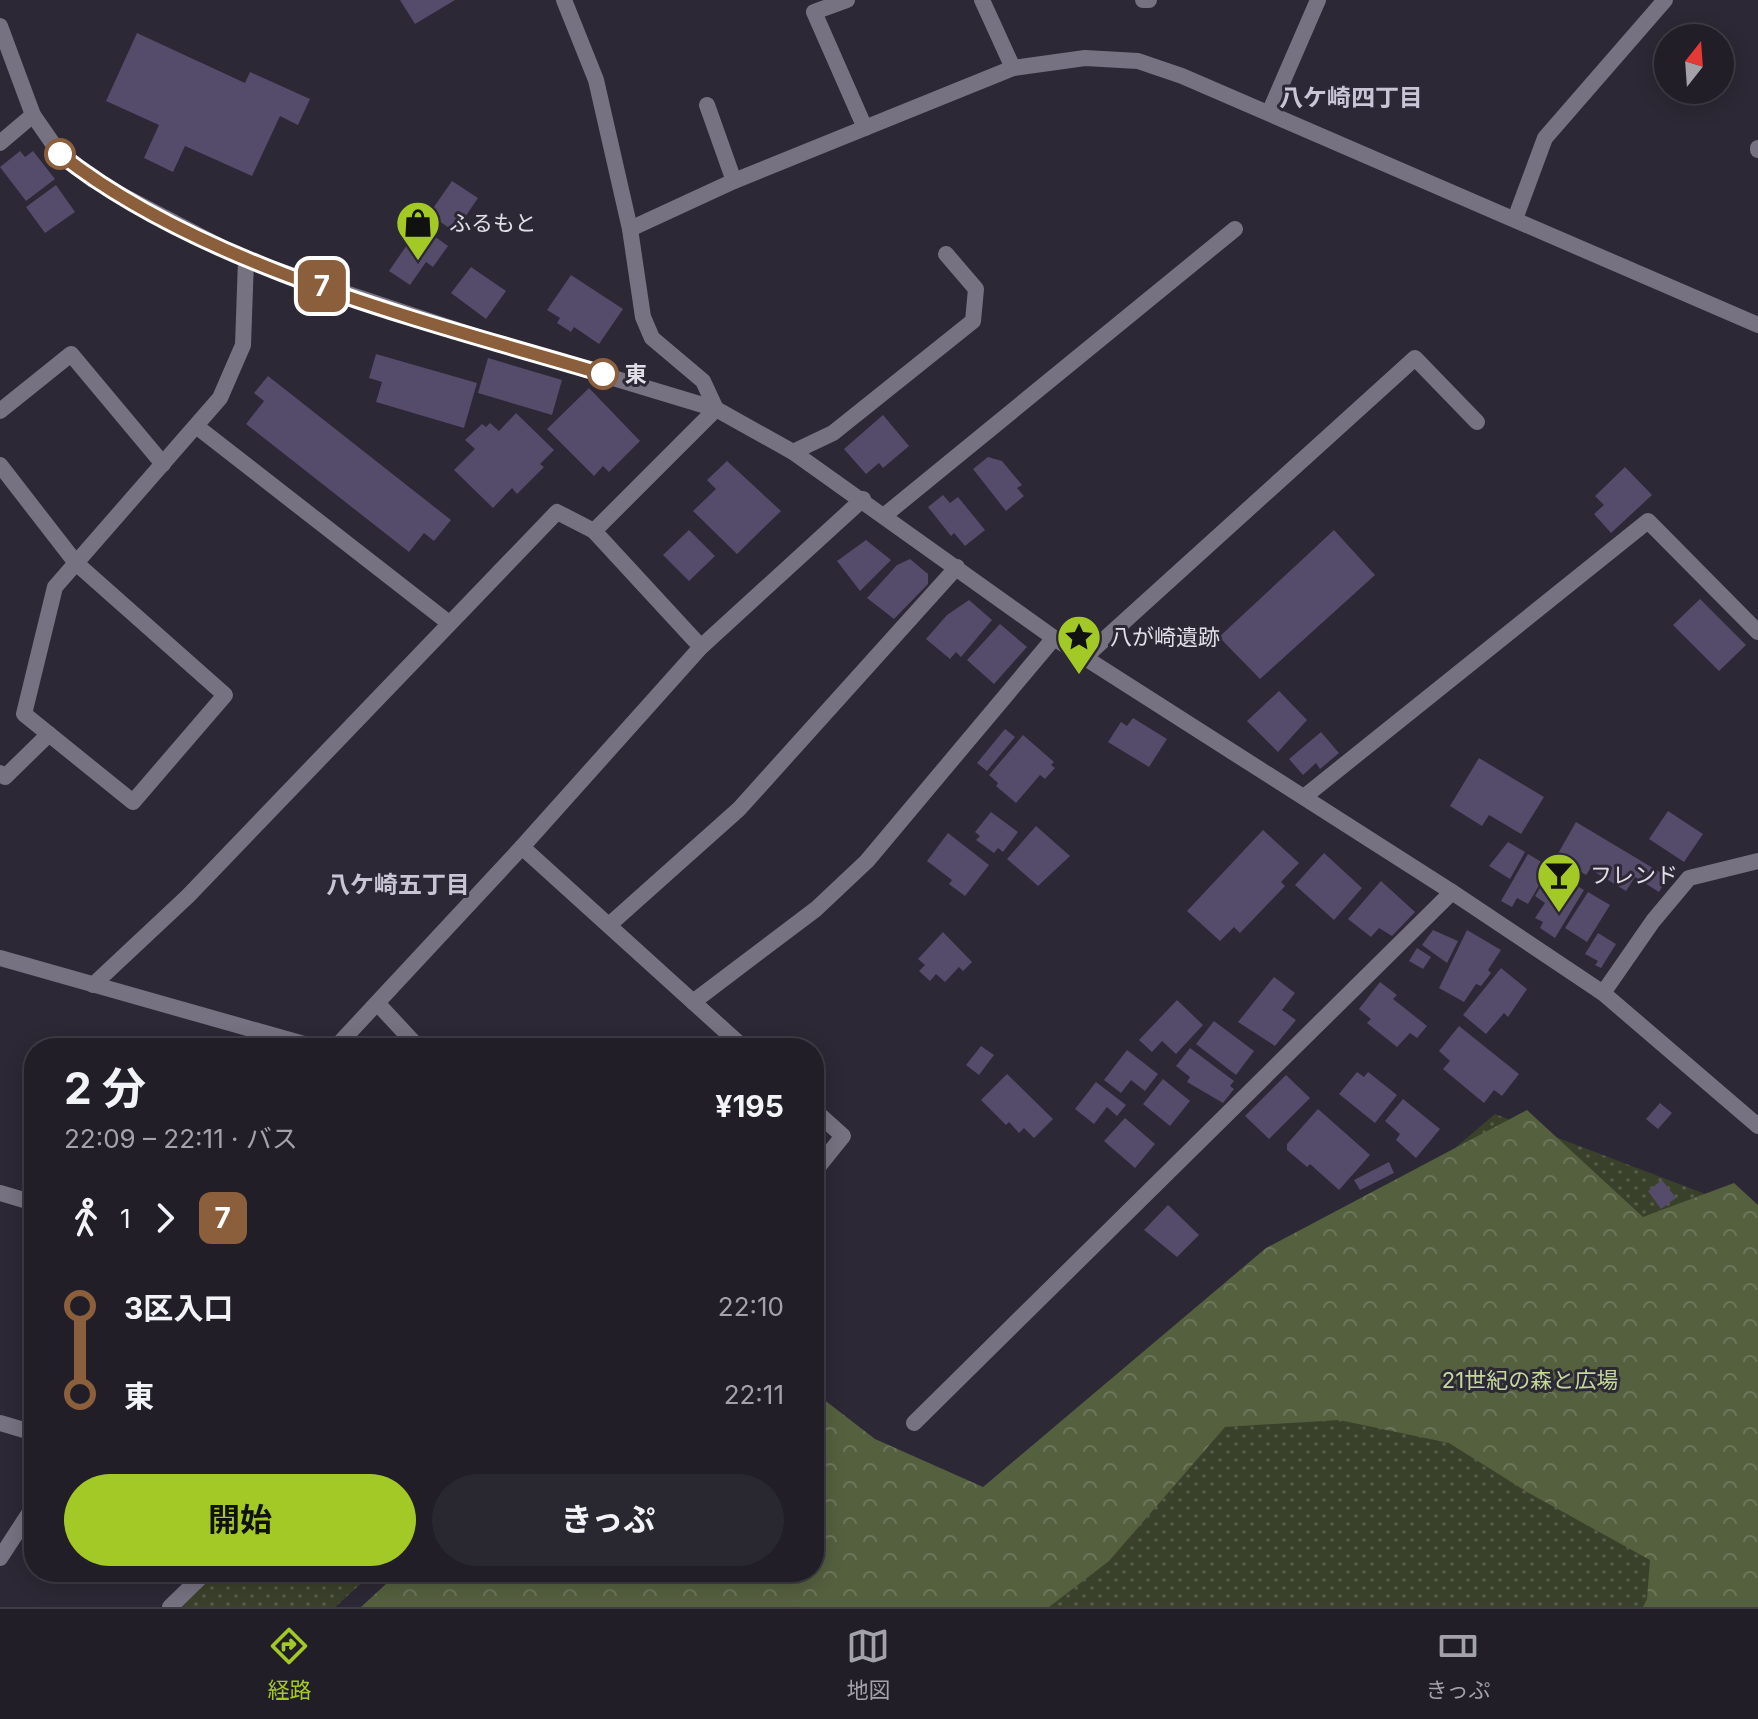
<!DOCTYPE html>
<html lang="ja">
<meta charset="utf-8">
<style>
:root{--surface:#211e28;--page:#292730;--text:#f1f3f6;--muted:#a2a2a8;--line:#3e3c45;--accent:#a3c926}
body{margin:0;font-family:Inter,"Noto Sans JP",sans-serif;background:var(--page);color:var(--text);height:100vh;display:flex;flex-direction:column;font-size:30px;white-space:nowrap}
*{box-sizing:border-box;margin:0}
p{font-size:26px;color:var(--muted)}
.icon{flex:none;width:44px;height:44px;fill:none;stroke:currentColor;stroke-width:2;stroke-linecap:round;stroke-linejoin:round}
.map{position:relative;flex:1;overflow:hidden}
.side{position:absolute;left:24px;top:1038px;width:800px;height:544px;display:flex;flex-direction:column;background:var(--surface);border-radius:32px;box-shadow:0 4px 20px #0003,0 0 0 2px var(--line)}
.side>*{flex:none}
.badge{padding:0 16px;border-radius:12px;font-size:28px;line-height:52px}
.needle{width:52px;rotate:17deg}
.tools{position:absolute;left:1654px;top:24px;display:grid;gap:16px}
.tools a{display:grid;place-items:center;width:80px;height:80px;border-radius:50%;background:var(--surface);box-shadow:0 4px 20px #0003,0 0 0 2px var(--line);font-size:40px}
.map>.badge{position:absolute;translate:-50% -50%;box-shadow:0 0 0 4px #fff}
.legs{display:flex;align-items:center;gap:12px;height:88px;padding:0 40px;font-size:26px}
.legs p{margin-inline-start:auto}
.head{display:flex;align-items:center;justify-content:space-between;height:136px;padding:0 40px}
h1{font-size:44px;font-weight:700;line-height:60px}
.primary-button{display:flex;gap:16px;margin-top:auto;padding:16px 40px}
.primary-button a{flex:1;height:92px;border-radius:48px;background:var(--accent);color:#111;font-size:32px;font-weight:700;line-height:92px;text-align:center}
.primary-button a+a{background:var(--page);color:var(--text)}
ul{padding:0 40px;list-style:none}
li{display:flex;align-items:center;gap:28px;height:88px;font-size:30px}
li i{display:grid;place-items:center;width:12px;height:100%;margin:0 10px;background:currentColor}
li i::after{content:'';width:20px;height:20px;margin:-10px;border:6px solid;border-radius:50%;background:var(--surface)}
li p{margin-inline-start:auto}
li:first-child i{background:linear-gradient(#0000 50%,currentColor 0)}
li:last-child i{background:linear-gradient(currentColor 50%,#0000 0)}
.tabs{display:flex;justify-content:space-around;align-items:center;height:112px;border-top:2px solid var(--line);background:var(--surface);font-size:22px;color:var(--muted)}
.tabs a{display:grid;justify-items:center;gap:4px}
.tabs .selected{color:var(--accent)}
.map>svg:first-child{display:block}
.grass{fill:url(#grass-dots)}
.forest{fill:url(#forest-crowns)}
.building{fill:#554b6a}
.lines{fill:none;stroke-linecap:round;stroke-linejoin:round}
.minor{stroke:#777281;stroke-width:16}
.tertiary{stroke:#777281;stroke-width:16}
.line-1-casing{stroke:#fff;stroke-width:18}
.line-1{stroke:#8b5e3c;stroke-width:12}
.stop-1-dot{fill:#fff;stroke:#8b5e3c;stroke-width:4}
.labels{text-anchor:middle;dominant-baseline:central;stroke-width:6;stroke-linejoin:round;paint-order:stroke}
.poi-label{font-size:22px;fill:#e1dee7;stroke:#2c2835;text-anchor:start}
.stop-label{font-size:22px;font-weight:bold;fill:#e1dee7;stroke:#2c2835;text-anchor:start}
.park-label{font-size:22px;fill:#c4d79c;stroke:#2c2835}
.neighbourhood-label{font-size:24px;font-weight:bold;fill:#cac5d6;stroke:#2c2835}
</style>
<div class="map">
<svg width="1758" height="1607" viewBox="0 0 1758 1607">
<defs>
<pattern id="grass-dots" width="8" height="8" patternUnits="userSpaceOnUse" patternTransform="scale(2)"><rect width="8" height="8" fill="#3a412b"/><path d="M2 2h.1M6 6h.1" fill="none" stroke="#565c4a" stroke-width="1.8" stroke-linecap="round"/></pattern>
<pattern id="forest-crowns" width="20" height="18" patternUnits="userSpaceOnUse" patternTransform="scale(2)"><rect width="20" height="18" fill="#55603f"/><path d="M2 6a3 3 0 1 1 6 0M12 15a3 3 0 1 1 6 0" fill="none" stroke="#6d765b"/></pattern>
</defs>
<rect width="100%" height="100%" fill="#2c2835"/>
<g class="grass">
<polygon points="1495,1114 1758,1214 1758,1607 408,1607 814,1572 1013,1523"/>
<polygon points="212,1572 374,1572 335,1607 176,1607"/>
</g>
<polygon class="forest" points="1527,1110 1643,1217 1734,1183 1758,1205 1758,1607 1643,1607 1647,1599 1650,1560 1527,1492 1449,1443 1339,1420 1225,1427 1109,1561 1049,1607 361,1607 399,1572 814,1572 814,1392 875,1439 983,1487 1266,1248"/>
<g class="building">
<polygon points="400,0 455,0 415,24"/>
<polygon points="137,33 245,83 250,72 310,99 298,125 280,116 252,176 185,146 173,172 144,158 159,125 106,101"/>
<polygon points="20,151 25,157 33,151 55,179 26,201 0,167"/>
<polygon points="452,181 478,198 455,232 429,214"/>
<polygon points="56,185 75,212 45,233 26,207"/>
<polygon points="420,226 448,246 433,267 426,262 410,285 389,271"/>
<polygon points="471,267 506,291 486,319 451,293"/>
<polygon points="571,275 623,309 599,344 574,327 571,332 557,323 560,318 547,310"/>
<polygon points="376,354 477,383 464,428 376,402 382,382 369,378"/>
<polygon points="488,358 562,380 552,415 478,393"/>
<polygon points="268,376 451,520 434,541 424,533 409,552 246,424 264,401 254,393"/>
<polygon points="589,388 640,441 609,472 603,466 594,476 547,429"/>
<polygon points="516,413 554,450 540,464 544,467 517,494 512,488 493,508 454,470 475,449 465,440 482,424 486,427 490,423 499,431"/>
<polygon points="883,415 909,446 883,468 879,463 866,474 844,449"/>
<polygon points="988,457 1002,461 1022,485 1017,488 1024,496 1006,511 973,469"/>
<polygon points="727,461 781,511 737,554 693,511 716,489 707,480"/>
<polygon points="1625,467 1652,495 1611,533 1594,514 1604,505 1595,496"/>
<polygon points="943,495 950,503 958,497 985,530 965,546 954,533 951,536 928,507"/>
<polygon points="689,530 715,556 689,581 663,555"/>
<polygon points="1334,530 1375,575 1260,679 1219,637"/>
<polygon points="866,540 891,560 860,591 837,561"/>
<polygon points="910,559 928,574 928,584 894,619 867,598 897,565"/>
<polygon points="1700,599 1746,645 1719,671 1673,625"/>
<polygon points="969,600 992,620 961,657 956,652 950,659 926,639 947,615"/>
<polygon points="1000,624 1027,647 994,684 967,660"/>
<polygon points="1279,691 1307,720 1278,752 1247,721"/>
<polygon points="1133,718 1167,739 1149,767 1108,742 1121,722 1127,726"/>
<polygon points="1005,729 1015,737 987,771 977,763"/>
<polygon points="1321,732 1339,753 1320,769 1316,763 1303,775 1289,759"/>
<polygon points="1023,735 1054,762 1051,765 1055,768 1045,779 1040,775 1016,803 996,786 998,783 989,775"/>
<polygon points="1479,758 1544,797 1521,834 1489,815 1482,826 1450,806"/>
<polygon points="1668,811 1703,834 1684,862 1649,839"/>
<polygon points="991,812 1018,832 1003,852 998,848 994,853 976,840 980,836 975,832"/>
<polygon points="1576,822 1668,877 1659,892 1635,877 1626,891 1590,869 1586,875 1556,857"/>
<polygon points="1036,826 1070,856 1038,886 1007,859"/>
<polygon points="1263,830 1299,863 1281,882 1285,886 1240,933 1234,927 1220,941 1187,911"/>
<polygon points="948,833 989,865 965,896 949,884 952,880 927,861"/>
<polygon points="1508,842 1525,852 1510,879 1489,866"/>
<polygon points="1324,853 1362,888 1334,920 1295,885"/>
<polygon points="1528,854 1550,867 1528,904 1517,898 1512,907 1501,901"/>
<polygon points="1551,870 1584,890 1555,938 1540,928 1543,922 1535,918 1545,903 1535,896"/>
<polygon points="1381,881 1415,912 1392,936 1379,928 1371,937 1348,919"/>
<polygon points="1588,892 1610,905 1587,942 1565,928"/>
<polygon points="1433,930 1458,941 1447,963 1422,945"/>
<polygon points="1467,930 1501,950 1488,970 1491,973 1481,986 1476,984 1464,1002 1439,988"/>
<polygon points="943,932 972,962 963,971 959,967 945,982 936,974 930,981 919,971 925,965 918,959"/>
<polygon points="1598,933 1616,944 1601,968 1595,965 1598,961 1585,954"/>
<polygon points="1417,948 1431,957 1423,969 1409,961"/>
<polygon points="1501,968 1527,989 1508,1017 1504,1013 1486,1034 1463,1015"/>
<polygon points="1274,977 1295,993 1282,1010 1296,1020 1275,1046 1238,1022"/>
<polygon points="1380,982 1397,995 1393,999 1427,1026 1417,1038 1410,1033 1397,1047 1367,1023 1371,1019 1359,1009"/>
<polygon points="1177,1000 1203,1025 1176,1054 1162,1041 1152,1052 1139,1040"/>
<polygon points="1214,1021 1254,1051 1236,1075 1196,1044"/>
<polygon points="1459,1026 1519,1074 1502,1096 1494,1090 1484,1103 1443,1069 1450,1061 1439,1051"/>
<polygon points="981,1046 994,1055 979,1075 966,1065"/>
<polygon points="1190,1048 1234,1081 1230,1086 1234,1089 1223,1103 1187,1082 1190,1077 1176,1066"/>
<polygon points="1127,1050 1158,1074 1145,1091 1131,1080 1121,1093 1104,1080"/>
<polygon points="1357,1072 1364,1077 1368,1072 1397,1095 1375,1123 1339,1094"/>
<polygon points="1007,1074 1053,1119 1034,1138 1024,1128 1019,1133 1009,1122 1006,1125 981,1100"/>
<polygon points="1286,1075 1310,1098 1269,1139 1245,1116"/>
<polygon points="1163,1079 1190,1101 1170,1126 1143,1104"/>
<polygon points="1096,1082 1126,1105 1117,1116 1107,1107 1094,1124 1075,1109"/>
<polygon points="1403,1099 1440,1129 1416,1158 1396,1140 1400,1134 1385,1121"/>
<polygon points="1660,1103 1672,1113 1658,1129 1646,1119"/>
<polygon points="1318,1109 1370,1155 1339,1190 1310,1164 1307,1167 1287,1150 1287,1144"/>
<polygon points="1125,1118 1155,1144 1135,1168 1104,1141"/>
<polygon points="1389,1162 1394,1173 1360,1190 1354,1180"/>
<polygon points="1662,1180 1676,1198 1661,1209 1648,1191"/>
<polygon points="1168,1205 1199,1235 1177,1257 1144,1230"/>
</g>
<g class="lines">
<g class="minor">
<polyline points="564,0 596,80 630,229 643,317 652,338 703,381 716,409 594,531"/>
<polyline points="847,0 814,12 865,128"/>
<polyline points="982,0 1013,68"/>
<polyline points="1143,0 1149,0"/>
<polyline points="707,105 734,181"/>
<polyline points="1269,113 1318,0"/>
<polyline points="0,143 33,115"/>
<polyline points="1758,148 1758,150"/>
<polyline points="1515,219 1545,138 1665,0"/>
<polyline points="630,229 734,181 1013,68 1085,58 1138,61 1182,76 1758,325"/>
<polyline points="0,411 71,354 163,464"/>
<polyline points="196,426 449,623"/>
<polyline points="793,452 833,433 973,321 976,289 946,254"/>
<polyline points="0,465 76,563 225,695 133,802 24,714 55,587 76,563 220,398 243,345 246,260"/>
<polyline points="885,515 1235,229"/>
<polyline points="1086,656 1415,358 1477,422"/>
<polyline points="0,773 5,777 49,734"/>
<polyline points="1304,797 1648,521 1758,632"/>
<polyline points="522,847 744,1048"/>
<polyline points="609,925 739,809 957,567"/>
<polyline points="0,958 318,1048"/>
<polyline points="93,985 188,896 557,512 594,531 701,647"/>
<polyline points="1603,993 1653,921 1689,878 1758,861"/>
<polyline points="693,1002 816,909 867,861 1054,638"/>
<polyline points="378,1004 419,1048"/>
<polyline points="335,1048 522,847 701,647 863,499"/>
<polyline points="814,1110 843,1136 814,1172"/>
<polyline points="0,1193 34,1203"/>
<polyline points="0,1423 34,1433"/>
<polyline points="914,1423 1452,892"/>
<polyline points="0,1558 34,1506"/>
<polyline points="170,1607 206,1572"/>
</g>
<polyline class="tertiary" points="0,26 33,115 60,154 93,180 246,260 484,339 716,409 793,452 1054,638 1452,892 1603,993 1758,1126"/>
</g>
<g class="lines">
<g class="line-1-casing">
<path id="line-1" d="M60 154C204 268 428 322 603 374"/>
</g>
<use href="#line-1" class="line-1"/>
</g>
<defs>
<g id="shop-pin" transform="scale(2.3)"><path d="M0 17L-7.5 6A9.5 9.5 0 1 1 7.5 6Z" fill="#a3c926" stroke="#2c2835"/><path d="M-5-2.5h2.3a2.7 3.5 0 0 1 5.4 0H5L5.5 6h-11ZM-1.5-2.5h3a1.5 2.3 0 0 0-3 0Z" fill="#111"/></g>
<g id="sight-pin" transform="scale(2.3)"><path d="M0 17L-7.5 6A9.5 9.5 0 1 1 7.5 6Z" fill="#a3c926" stroke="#2c2835"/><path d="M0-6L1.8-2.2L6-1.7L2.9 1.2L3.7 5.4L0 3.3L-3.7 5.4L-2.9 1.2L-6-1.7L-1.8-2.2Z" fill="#111"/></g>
<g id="bar-pin" transform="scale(2.3)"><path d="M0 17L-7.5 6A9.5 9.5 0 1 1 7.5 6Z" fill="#a3c926" stroke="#2c2835"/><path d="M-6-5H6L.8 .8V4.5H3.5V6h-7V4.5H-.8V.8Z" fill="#111"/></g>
</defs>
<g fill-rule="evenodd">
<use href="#shop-pin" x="418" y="223"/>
<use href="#sight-pin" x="1079" y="637"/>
<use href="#bar-pin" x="1559" y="875"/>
</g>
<g class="stop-1-dot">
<circle cx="60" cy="154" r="14"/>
<circle cx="603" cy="374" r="14"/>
</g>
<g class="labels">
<g class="poi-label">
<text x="449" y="223">ふるもと</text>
<text x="1110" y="637">八が崎遺跡</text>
<text x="1590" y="875">フレンド</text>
</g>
<g class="stop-label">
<text x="625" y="374">東</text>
</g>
<g class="park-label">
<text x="1530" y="1380">21世紀の森と広場</text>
</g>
<g class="neighbourhood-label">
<text x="1351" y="97">八ケ崎四丁目</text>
<text x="398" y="884">八ケ崎五丁目</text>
</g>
</g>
</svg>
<div class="tools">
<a><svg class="needle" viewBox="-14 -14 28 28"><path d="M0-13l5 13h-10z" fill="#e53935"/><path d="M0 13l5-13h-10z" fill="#a2a2a8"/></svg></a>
</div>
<b class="badge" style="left:322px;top:286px;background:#8b5e3c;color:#fff">7</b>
<section class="side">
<div class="head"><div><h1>2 分</h1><p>22:09 – 22:11 · バス</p></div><b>¥195</b></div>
<div class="legs"><svg class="icon" aria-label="walk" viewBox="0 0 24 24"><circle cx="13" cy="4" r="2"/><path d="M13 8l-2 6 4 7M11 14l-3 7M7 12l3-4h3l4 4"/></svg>1<svg class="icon" aria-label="forward" viewBox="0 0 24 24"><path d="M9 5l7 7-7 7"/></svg><b class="badge" style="background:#8b5e3c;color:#fff">7</b></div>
<ul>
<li><i style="color:#8b5e3c"></i><b>3区入口</b><p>22:10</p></li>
<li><i style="color:#8b5e3c"></i><b>東</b><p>22:11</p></li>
</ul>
<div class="primary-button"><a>開始</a><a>きっぷ</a></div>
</section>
</div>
<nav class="tabs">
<a class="selected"><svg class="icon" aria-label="directions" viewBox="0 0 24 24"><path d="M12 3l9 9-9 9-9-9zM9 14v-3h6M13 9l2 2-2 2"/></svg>経路</a>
<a><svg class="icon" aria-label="map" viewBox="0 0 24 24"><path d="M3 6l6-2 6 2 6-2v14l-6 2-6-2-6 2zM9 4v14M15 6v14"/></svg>地図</a>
<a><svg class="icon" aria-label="tickets" viewBox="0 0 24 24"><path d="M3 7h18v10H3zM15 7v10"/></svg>きっぷ</a>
</nav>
